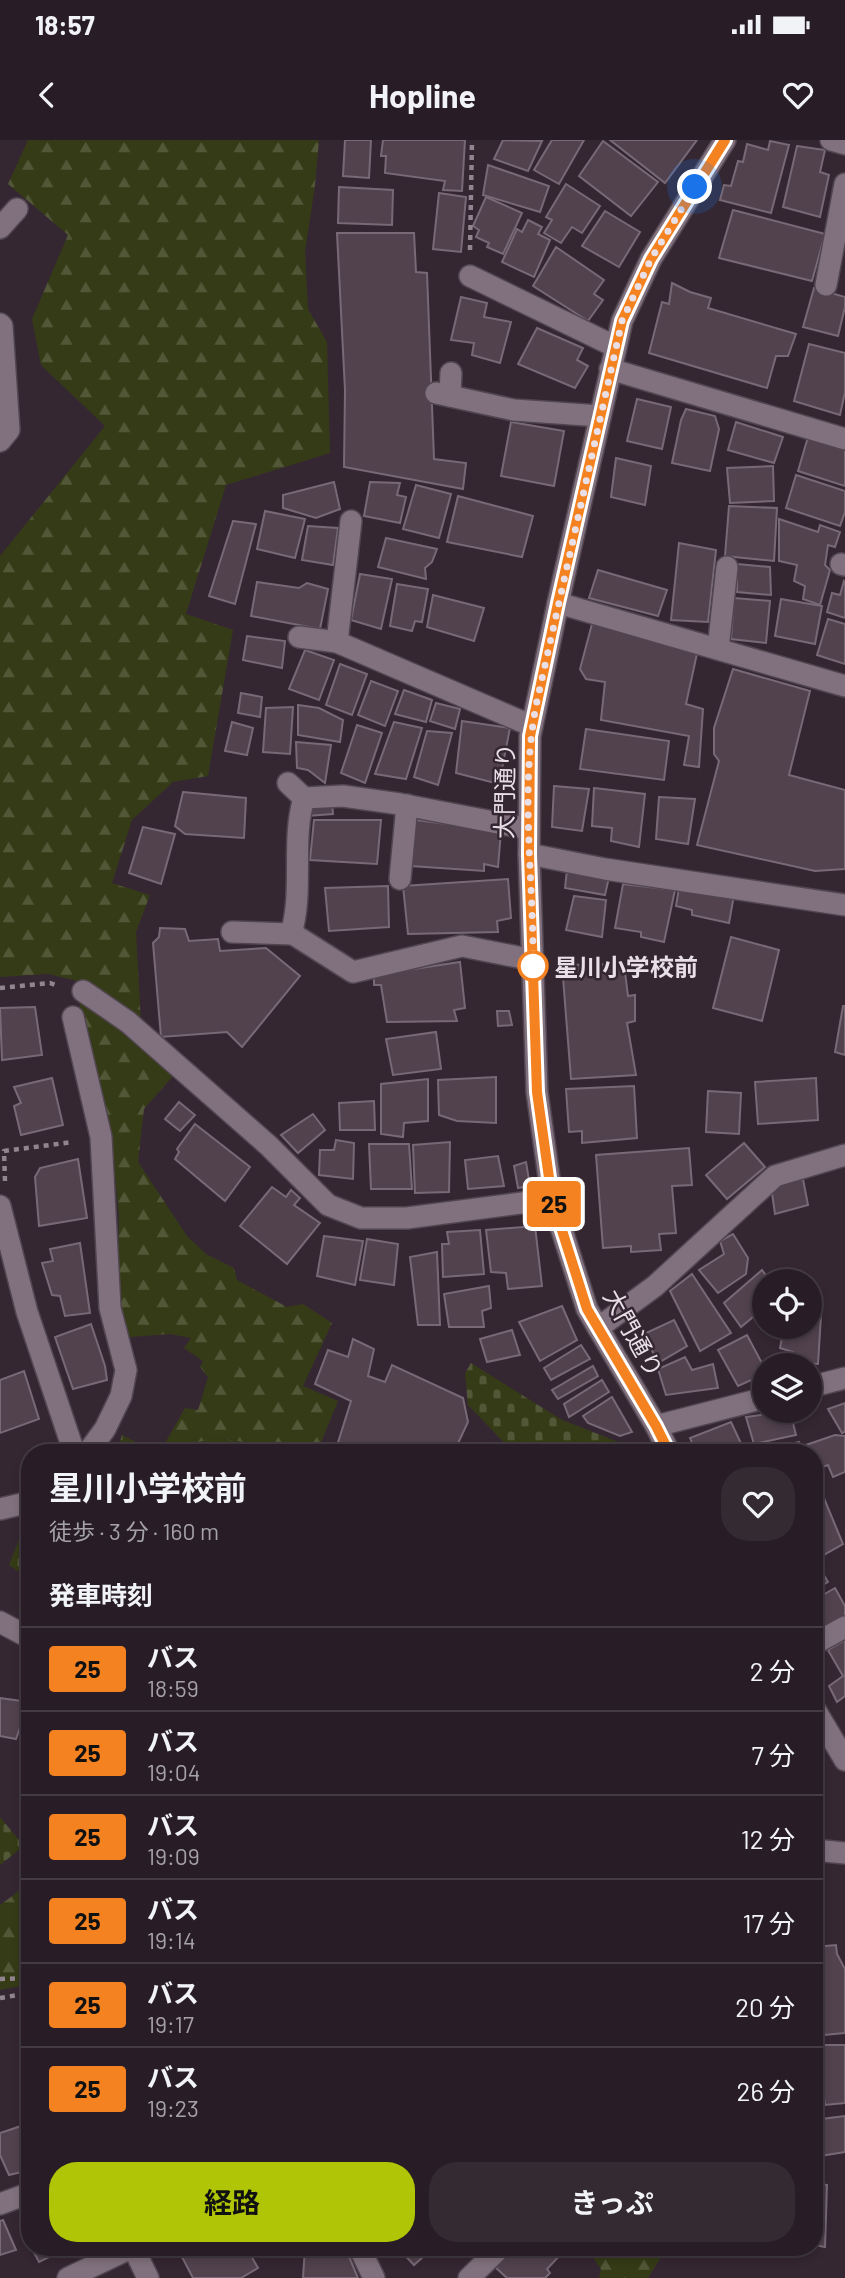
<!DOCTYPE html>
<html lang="ja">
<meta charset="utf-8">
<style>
:root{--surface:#281d26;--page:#342a32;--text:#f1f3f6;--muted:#a5a2a7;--line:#443b43;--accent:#afc505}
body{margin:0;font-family:Barlow,"Noto Sans JP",sans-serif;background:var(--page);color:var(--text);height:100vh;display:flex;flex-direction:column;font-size:26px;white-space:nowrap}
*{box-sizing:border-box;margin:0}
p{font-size:23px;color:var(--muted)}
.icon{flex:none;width:38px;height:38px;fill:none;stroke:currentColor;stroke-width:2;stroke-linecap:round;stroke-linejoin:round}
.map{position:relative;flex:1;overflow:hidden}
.sheet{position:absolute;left:21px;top:1304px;width:802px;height:812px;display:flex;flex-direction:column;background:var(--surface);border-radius:28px;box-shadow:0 4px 10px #0003,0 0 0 2px var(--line)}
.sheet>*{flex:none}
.badge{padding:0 14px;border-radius:5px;font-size:24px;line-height:46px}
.fabs{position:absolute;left:752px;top:1129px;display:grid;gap:14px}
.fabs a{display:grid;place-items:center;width:70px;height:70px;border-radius:50%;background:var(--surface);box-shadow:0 4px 10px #0003,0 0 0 2px var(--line);font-size:35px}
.you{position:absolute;width:35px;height:35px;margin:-18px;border:5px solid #fff;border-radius:50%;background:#1a73e8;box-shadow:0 0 0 10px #1a73e833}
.map>.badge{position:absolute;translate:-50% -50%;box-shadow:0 0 0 4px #fff}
h2{padding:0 28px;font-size:26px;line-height:63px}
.round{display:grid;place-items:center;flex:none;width:74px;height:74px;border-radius:28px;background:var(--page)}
.overview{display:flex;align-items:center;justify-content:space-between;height:119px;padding:0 28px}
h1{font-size:33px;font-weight:700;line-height:52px}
.cta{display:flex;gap:14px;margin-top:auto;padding:14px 28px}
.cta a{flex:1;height:80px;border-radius:28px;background:var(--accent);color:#111;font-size:28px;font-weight:700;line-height:80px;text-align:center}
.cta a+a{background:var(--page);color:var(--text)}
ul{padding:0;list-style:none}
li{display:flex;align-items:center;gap:21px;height:84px;padding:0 28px;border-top:2px solid var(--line)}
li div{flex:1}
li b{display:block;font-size:26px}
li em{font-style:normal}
li .badge{min-width:77px;font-weight:700;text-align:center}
.status{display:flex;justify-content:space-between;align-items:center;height:49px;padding:0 35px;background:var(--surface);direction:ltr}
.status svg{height:19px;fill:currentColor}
header{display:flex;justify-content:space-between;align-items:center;height:91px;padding:0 28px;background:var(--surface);font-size:32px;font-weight:700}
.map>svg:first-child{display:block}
.forest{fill:url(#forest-firs)}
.cemetery{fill:url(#cemetery-stones)}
.building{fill:#51424e;stroke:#786976;stroke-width:2}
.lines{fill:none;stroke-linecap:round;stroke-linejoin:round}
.minor-casing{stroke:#51464f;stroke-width:24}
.path{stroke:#91868f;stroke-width:4.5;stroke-dasharray:5 5;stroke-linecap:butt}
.minor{stroke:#81717e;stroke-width:21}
.line-casing{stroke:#fff;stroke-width:16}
.line{stroke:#f58220;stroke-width:10}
.walk{stroke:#e8dfe7;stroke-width:7;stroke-dasharray:0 12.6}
.stop-dot{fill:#fff;stroke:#f58220;stroke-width:3.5}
.labels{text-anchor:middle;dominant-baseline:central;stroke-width:5;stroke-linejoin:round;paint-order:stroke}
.street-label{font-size:24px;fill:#e8dfe7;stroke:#352732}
.stop-label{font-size:24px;font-weight:bold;fill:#e8dfe7;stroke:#352732;text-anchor:start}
</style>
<div class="status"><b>18:57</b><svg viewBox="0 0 49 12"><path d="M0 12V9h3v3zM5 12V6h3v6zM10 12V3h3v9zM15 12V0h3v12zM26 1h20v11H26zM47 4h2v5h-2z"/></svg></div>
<header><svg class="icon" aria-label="back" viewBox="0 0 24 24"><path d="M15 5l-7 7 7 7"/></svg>Hopline<svg class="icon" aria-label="heart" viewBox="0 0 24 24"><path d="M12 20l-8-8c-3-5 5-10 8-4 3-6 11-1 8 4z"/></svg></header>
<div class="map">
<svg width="845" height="2138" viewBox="0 0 845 2138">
<defs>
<pattern id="forest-firs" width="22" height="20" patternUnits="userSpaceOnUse" patternTransform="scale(1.75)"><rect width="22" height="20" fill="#353b16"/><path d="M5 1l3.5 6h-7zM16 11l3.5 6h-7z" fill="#525738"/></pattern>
<pattern id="cemetery-stones" width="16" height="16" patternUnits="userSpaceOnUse" patternTransform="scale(1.75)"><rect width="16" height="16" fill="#353b16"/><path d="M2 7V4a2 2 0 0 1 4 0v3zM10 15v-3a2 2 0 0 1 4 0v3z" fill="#525738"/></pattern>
</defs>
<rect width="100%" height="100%" fill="#352732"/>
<g class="forest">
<polygon points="28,0 319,0 315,45 305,112 308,169 327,202 330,313 226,345 186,474 233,490 208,636 173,642 132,680 112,743 150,755 136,792 141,884 82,842 48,834 0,837 0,416 105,286 41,225 32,179 68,95 8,44"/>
<path d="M79 862C106 866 153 915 174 935L144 969 138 1022 187 1096 206 1114 234 1128 237 1140 287 1167 303 1164 332 1183 303 1246 338 1261 317 1312H281L266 1306 213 1297 174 1312H160L185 1268 198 1270 208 1237 200 1227 203 1221 184 1208 191 1198 170 1194 130 1197 118 1164 119 1076 112 1004Z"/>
<polygon points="30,1743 30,1844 0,1850 0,1765"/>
<polygon points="586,2107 689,2107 688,2113 663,2114 648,2138 599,2138 601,2129"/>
</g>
<g class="cemetery">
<polygon points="471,1223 562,1280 644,1312 513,1312 468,1265 465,1233"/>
<polygon points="122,1295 156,1312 117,1312"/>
<polygon points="213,1297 266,1306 264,1312 174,1312"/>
<polygon points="30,1393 30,1476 18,1471 28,1438 9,1425 20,1397"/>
<polygon points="0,1677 24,1706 0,1725"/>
</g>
<g class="building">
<polygon points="345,0 371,0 369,38 343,36"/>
<polygon points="383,0 465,0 462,51 443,50 445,41 385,33 386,16 381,16"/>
<polygon points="503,0 542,1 528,31 494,19"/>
<polygon points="552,0 584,0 559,44 534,30"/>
<polygon points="610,0 697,0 665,43"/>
<polygon points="603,1 658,42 631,76 579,36"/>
<polygon points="770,1 789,5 771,73 720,60 724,45 731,46 738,21 743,22 747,4 768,10"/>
<polygon points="797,6 825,10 820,32 829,35 820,77 783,67"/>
<polygon points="488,25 549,46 540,72 483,55"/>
<polygon points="566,44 600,66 582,93 572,87 561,103 544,93 552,80 546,77"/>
<polygon points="339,47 393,50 392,85 338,83"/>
<polygon points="439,53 466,57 461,112 433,109"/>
<polygon points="486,57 522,73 503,114 487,107 489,103 476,97 479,90 473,86"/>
<polygon points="733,70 825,94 812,141 719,118"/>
<polygon points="605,71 640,92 619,127 582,106"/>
<polygon points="528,80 542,87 538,94 550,100 534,137 502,122 517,89 522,92"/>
<polygon points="337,93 414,93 416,132 427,133 434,319 466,323 463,349 344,327 345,250"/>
<polygon points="556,107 604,140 594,154 603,160 588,181 533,146"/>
<polygon points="672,143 690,152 711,158 708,168 796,194 788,216 776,216 767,248 649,213 662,162 669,164"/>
<polygon points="814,148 845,157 845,167 838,196 803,187"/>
<polygon points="461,157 487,163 484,177 511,182 500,223 472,215 474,203 451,200"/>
<polygon points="537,188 583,208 577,220 588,226 575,248 518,224"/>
<polygon points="809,204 845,213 845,252 840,275 794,261"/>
<polygon points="637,259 671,267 662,309 627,301"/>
<polygon points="686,269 715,276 719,289 710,331 672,323 681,280"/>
<polygon points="511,282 564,291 554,346 501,336"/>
<polygon points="736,282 783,297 774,323 728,310"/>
<polygon points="808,297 845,309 845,346 798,331"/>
<polygon points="616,318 651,326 645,365 611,357"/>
<polygon points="773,326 774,361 730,363 727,328"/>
<polygon points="796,335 845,351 845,372 840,386 786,368"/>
<polygon points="334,342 340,369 316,378 283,368 283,355"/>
<polygon points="370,342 400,343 397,355 406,357 400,383 364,376"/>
<polygon points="416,345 451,354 439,398 403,389"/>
<polygon points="458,356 533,376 522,417 447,402"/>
<polygon points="729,366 777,368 774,421 725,416"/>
<polygon points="265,371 305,379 295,418 257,409"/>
<polygon points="779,379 818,392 820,385 840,392 835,407 828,405 825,425 830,430 820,465 803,459 805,446 794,441 797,425 779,421"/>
<polygon points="233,381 256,384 235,464 209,456"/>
<polygon points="308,386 338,388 333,425 302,420"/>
<polygon points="386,398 437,409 432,422 425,428 426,439 378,427"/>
<polygon points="679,403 716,410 708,482 671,480"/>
<polygon points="737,424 770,427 771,455 737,452"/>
<polygon points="598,430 667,450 658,476 589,458"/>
<polygon points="360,434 392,439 381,489 351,480"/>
<polygon points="844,441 845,442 845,478 827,472 832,453 840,455"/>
<polygon points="257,442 299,448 307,443 328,449 320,489 251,476"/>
<polygon points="397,444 428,449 422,482 415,481 412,491 390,486"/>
<polygon points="433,455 484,468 474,501 427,487"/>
<polygon points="734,458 770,461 766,503 731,499"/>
<polygon points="781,459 822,466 815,504 775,496"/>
<polygon points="828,479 845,484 845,524 817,515"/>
<polygon points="592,484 698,509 686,564 703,569 699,627 684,625 689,596 601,580 605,542 586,539 580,529"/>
<polygon points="247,496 285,501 282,528 243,520"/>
<polygon points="305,510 334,520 319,560 289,549"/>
<polygon points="340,524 367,534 352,575 326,565"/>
<polygon points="733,529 810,551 789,635 845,650 845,729 815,731 697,705 719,621 714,614 714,588"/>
<polygon points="371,541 398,551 385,586 358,575"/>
<polygon points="404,550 432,560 426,582 395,574"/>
<polygon points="241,553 262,557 260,577 238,573"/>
<polygon points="436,563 460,569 455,589 430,581"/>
<polygon points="298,565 319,568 343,580 340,602 298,595"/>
<polygon points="293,567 290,614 263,612 266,568"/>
<polygon points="462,581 510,588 499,644 456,633"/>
<polygon points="232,582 253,588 247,615 225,611"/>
<polygon points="394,582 422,588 406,639 375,634"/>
<polygon points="357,585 382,593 365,643 341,633"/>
<polygon points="586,589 669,601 664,640 580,629"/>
<polygon points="427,591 452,593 438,645 414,637"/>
<polygon points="296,602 331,605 325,643 308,630 297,628"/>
<polygon points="554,646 589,649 582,691 552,687"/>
<polygon points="594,648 645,654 639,707 611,701 612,688 592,686"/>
<polygon points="183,652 246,658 244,698 185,694 175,686"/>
<polygon points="659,657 695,659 688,704 656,699"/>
<polygon points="332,663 333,674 307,676 307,664"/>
<polygon points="314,680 381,680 377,724 310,720"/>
<polygon points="416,680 501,691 498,727 484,724 484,731 411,726"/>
<polygon points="143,687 175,694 161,744 129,733"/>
<polygon points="567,730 609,737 605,755 565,748"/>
<polygon points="508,739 511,778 497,781 498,792 408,794 403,746"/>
<polygon points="623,744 675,750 664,802 641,797 641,792 615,788"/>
<polygon points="388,746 389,787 329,791 325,748"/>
<polygon points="679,748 734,755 729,783 692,775 692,770 676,766"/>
<polygon points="574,756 606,760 602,797 566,790"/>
<polygon points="160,788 185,789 189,801 218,799 220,811 266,808 300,836 242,907 227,892 161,897 153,803 159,797"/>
<polygon points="731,797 779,810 762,881 713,868"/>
<polygon points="460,822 465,868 454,870 457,881 387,882 381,845 374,845 374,835"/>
<polygon points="624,824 628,856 635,855 635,881 627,883 636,935 571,939 562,825"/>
<polygon points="843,866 845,866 845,915 835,912"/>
<polygon points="35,867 42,915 2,920 0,868"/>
<polygon points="497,871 509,871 512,885 498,886"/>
<polygon points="436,892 441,929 393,935 386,899"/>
<polygon points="496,937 496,983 457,981 439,975 438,940"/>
<polygon points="52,938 63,985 21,995 14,966 21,963 14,947"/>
<polygon points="816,938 818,980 758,984 755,942"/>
<polygon points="428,939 428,981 404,983 403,997 381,994 381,944"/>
<polygon points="634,946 637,998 582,1003 582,991 569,992 566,949"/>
<polygon points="708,951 741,953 739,994 706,992"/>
<polygon points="374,961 375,990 340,990 339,963"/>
<polygon points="179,962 195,975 180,991 165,979"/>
<polygon points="313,974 325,990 298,1013 281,995"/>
<polygon points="195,984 250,1027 225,1061 175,1019 179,1012 177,1009"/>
<polygon points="336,1000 354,1003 353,1039 319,1035 320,1010 334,1010"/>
<polygon points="450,1002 449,1052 415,1053 413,1005"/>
<polygon points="744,1003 765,1027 727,1059 706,1035"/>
<polygon points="369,1004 409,1004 412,1049 371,1049"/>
<polygon points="689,1008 692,1045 672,1046 676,1093 659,1094 661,1110 631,1112 631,1106 603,1108 596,1015"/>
<polygon points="498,1016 504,1046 468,1049 465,1020"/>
<polygon points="78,1019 87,1078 39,1086 35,1037 40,1028"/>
<polygon points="526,1022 530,1046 518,1048 514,1026"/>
<polygon points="803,1039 808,1065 775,1074 771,1046"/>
<polygon points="272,1047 286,1057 291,1050 300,1058 294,1065 320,1083 287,1124 240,1086"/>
<polygon points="535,1086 542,1146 508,1149 506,1133 491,1132 486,1090"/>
<polygon points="480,1090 484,1134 443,1137 442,1104 449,1104 447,1092"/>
<polygon points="733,1094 748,1118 746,1134 718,1153 699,1130 724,1114 720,1101"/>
<polygon points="324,1096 363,1101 355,1145 317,1136"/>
<polygon points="367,1099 398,1104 394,1145 360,1140"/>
<polygon points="80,1103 90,1173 65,1176 60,1156 52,1155 42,1123 53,1121 50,1109"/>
<polygon points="437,1112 440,1185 418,1185 410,1117"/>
<polygon points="762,1130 770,1141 765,1141 765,1167 741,1187 724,1163"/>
<polygon points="692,1134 731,1193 700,1211 670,1151"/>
<polygon points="489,1146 491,1168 482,1171 484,1187 449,1187 444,1154"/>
<polygon points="810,1156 822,1159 818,1224 791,1222 793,1212 780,1208 784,1186 810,1186"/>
<polygon points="562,1166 577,1200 540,1221 519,1182"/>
<polygon points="674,1180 687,1206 658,1223 644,1194"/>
<polygon points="91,1184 105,1226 107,1240 73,1249 55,1197"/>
<polygon points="512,1190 520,1215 487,1222 480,1199"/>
<polygon points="747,1195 765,1229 765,1234 738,1246 718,1210"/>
<polygon points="353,1199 374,1209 368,1236 385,1242 392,1225 463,1258 468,1282 454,1312 335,1312 351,1261 315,1244 328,1210 348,1217"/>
<polygon points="581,1205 590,1219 551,1240 544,1228"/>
<polygon points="685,1217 692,1230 713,1224 718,1248 666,1255 658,1229"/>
<polygon points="593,1226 598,1236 558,1259 552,1250"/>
<polygon points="24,1231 39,1279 0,1293 0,1240"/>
<polygon points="602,1240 609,1252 569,1277 564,1264"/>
<polygon points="612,1257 632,1292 620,1296 588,1283 583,1276"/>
<polygon points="845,1263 845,1292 842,1293 828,1269"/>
<polygon points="790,1271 796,1295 754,1304 746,1277"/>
<polygon points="731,1282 745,1312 696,1312 690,1298"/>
<polygon points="835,1295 845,1296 845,1332 833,1337 828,1325 814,1330 814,1312 808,1312 806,1305"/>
<polygon points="799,1302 802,1312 760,1312"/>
<polygon points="821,1351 843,1404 820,1417 814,1404 814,1355"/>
<polygon points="814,1419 828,1442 814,1450"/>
<polygon points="835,1448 845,1466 845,1476 814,1493 814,1460"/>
<polygon points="845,1500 845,1556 837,1562 829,1546 843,1536 828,1510"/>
<polygon points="0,1558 29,1562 16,1599 0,1596"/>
<polygon points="836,1805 837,1814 845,1829 845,1893 814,1896 814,1807"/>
<polygon points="814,1905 845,1905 845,1963 825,1965 823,1950 814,1951"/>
<polygon points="845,1976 845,2012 814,2017 814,1980"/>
<polygon points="30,1983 30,2030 9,2035 0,2015 0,1993"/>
<polygon points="814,2044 827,2045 825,2107 814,2105"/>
<polygon points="3,2080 16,2110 0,2115 0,2081"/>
<polygon points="30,2087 30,2104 23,2091"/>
<polygon points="31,2107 70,2107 39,2122"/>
<polygon points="200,2107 246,2107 258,2128 241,2138 193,2138 182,2117"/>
<polygon points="305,2107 345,2107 358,2138 303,2138"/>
<polygon points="397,2107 434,2107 414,2125"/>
<polygon points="516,2107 555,2107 562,2113 547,2129 550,2133 545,2138 507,2138 495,2127"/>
</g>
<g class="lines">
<g class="minor-casing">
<g id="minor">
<polyline points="831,0 845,4"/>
<polyline points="0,88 17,69"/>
<polyline points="470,136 616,207"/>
<polyline points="826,145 845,44"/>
<polyline points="0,184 2,186 9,290 0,301"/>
<polyline points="610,229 845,299"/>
<polyline points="436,253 514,270 600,276"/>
<polyline points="450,256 451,233"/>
<polyline points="351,381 337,502 532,586"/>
<polyline points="841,424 845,425"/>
<polyline points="558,463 845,546"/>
<polyline points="299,497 337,502"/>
<polyline points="718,509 727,427"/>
<polyline points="288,643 304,658 343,656 400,664 529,689"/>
<polyline points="529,714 605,729 845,765"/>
<polyline points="400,739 407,665"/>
<polyline points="232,792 293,794 353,832 462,806 533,820"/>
<path d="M291 794C304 750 291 701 304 658"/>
<polyline points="83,851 128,882 269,1006 328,1065 361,1078 407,1078 552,1059"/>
<polyline points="73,877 101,997 110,1168 126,1230 121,1256 105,1289 88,1312"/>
<polyline points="0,1066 27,1172 74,1312"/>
<polyline points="598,1188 655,1146 775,1036 845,1015"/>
<polyline points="810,1247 845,1238"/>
<polyline points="656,1286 765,1258"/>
<polyline points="669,1312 656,1286 587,1169 552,1059 537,952 529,714 530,596 558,463 622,181 651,119 725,0"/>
<polyline points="0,1369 30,1362"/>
<polyline points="0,1482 30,1498"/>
<polyline points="814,1504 845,1487"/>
<polyline points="814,1568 845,1620"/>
<polyline points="814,1710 845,1713"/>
<polyline points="0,2064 30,2053"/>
<polyline points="133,2107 148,2138"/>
<polyline points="359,2107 374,2138"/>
<polyline points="68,2138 133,2107"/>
<polyline points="469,2138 501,2107"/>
</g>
</g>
<g class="path">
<polyline points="470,110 472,0"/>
<polyline points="0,848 50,843 58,846"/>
<polyline points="5,1041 4,1011 73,1002"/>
<polyline points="0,1839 30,1838"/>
<polyline points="0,1858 30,1853"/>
</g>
<use href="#minor" class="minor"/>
</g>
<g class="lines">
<g class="line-casing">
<polyline id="line" points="669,1312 656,1286 587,1169 552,1059 537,952 529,714 530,596 558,463 622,181 651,119 725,0"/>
</g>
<use href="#line" class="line"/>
<path class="walk" d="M533 826C534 738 519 648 537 561L622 181 651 119 695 47"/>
</g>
<circle class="stop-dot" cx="533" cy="826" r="14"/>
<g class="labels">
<g class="street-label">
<text transform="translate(504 651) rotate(-89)">大門通り</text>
<text transform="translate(634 1193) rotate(61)">大門通り</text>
</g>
<g class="stop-label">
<text x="554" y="826">星川小学校前</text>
</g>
</g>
</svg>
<div class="fabs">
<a><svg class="icon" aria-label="locate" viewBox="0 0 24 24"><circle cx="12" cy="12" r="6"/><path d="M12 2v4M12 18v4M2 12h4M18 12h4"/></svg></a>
<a><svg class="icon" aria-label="layers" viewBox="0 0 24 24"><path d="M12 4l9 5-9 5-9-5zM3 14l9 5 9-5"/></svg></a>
</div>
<div class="you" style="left:695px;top:47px"></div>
<b class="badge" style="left:554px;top:1064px;background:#f58220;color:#111">25</b>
<section class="sheet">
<div class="overview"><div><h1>星川小学校前</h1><p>徒歩 · 3 分 · 160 m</p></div><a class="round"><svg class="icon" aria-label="heart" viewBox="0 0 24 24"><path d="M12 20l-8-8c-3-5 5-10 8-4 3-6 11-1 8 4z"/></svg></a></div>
<h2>発車時刻</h2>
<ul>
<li><span class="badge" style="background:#f58220;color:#111">25</span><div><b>バス</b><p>18:59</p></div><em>2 分</em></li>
<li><span class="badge" style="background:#f58220;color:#111">25</span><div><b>バス</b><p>19:04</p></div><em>7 分</em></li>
<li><span class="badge" style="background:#f58220;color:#111">25</span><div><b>バス</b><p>19:09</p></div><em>12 分</em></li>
<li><span class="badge" style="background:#f58220;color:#111">25</span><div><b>バス</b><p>19:14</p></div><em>17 分</em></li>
<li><span class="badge" style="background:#f58220;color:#111">25</span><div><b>バス</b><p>19:17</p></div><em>20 分</em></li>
<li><span class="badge" style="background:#f58220;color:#111">25</span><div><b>バス</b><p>19:23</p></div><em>26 分</em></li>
</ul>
<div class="cta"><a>経路</a><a>きっぷ</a></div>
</section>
</div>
